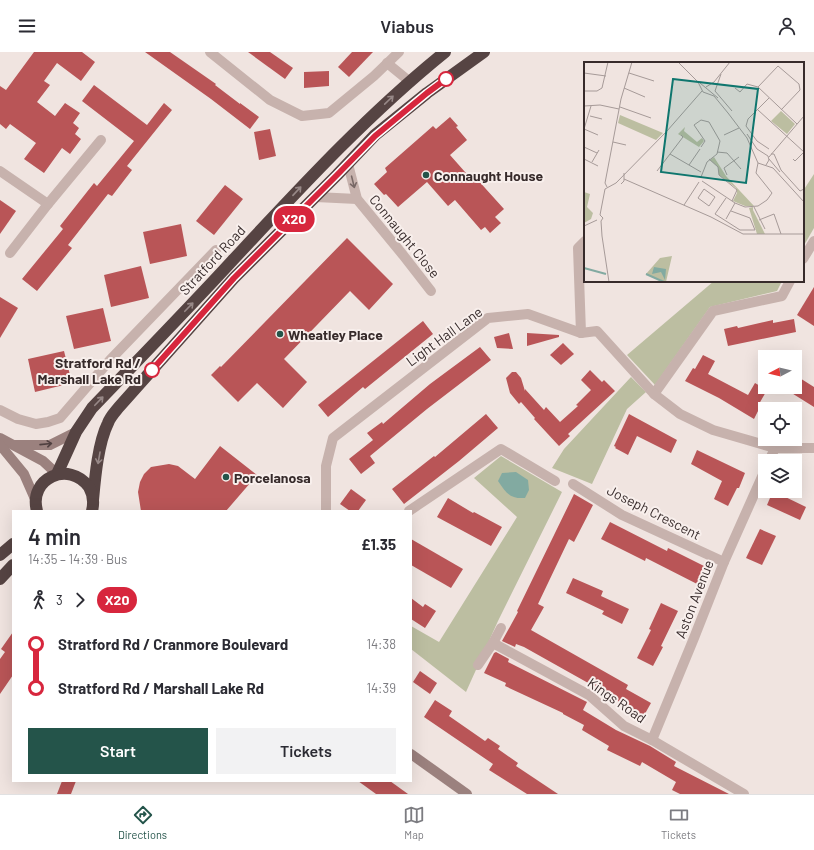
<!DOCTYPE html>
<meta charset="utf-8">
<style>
:root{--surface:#fff;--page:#f2f2f3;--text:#2b2b33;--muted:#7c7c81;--line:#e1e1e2;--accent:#24544a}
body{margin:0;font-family:Barlow,sans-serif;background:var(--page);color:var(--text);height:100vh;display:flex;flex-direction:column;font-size:15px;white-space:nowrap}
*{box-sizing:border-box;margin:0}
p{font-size:13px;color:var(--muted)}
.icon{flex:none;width:22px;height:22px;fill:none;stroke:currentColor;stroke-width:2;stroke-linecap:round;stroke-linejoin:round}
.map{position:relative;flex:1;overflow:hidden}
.panel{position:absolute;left:12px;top:458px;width:400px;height:272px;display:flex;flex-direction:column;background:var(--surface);border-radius:0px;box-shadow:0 4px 16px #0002}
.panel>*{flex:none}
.badge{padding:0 8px;border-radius:13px;font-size:14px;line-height:26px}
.needle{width:26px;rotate:263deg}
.controls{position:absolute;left:758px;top:298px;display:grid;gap:8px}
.controls a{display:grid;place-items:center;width:44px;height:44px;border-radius:0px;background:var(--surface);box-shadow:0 4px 16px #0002;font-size:20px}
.map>.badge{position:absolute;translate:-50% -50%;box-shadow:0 0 0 2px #fff}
.legs{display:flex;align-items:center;gap:6px;height:44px;padding:0 16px;font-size:13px}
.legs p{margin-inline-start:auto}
.head{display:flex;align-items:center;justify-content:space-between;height:68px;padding:0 16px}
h1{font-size:22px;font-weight:600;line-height:30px}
.cta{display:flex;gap:8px;margin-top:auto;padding:8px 16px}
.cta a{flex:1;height:46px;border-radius:0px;background:var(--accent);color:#fff;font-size:16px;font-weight:600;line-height:46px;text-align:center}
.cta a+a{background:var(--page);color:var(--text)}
ul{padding:0 16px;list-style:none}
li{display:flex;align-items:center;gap:14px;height:44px;font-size:15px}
li i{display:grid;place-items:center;width:6px;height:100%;margin:0 5px;background:currentColor}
li i::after{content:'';width:10px;height:10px;margin:-5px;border:3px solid;border-radius:50%;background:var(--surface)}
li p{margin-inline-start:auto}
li:first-child i{background:linear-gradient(#0000 50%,currentColor 0)}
li:last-child i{background:linear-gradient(currentColor 50%,#0000 0)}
header{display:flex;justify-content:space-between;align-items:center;height:52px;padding:0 16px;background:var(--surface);font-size:18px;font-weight:600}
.menu{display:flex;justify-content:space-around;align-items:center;height:56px;border-top:1px solid var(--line);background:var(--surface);font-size:11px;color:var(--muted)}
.menu a{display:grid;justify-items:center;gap:2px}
.menu .selected{color:var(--accent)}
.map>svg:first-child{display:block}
.green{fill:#bcbea1}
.water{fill:#82aaa1}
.building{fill:#b95557}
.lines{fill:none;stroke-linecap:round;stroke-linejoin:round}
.street{stroke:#c7b2ad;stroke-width:10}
.secondary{stroke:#9b817e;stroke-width:10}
.highway{stroke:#564443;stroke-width:12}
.oneway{stroke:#978887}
.oneway2{stroke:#786866}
.oneway3{stroke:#504040}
.line-1-casing{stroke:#fff;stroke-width:9}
.line-1{stroke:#d7263d;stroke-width:6}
.stop-1-dot{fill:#fff;stroke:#d7263d;stroke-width:2}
.poi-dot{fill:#24544a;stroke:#f8efec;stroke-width:1.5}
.labels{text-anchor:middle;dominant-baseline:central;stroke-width:4;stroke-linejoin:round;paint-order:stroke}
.poi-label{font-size:14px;font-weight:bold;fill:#372b2b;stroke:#f8efec;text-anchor:start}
.street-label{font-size:14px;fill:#372b2b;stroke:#f8efec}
.stop-label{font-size:14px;font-weight:bold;fill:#372b2b;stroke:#f8efec;text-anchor:end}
.inset-river{fill:none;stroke:#82aaa1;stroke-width:2}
.inset-road{fill:none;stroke:#a69a98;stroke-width:1}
.view{fill:#0f766e;fill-opacity:0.15;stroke:#0f766e;stroke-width:2}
.inset-edge{fill:none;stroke:#372b2b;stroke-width:2}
</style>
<header><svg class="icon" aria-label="menu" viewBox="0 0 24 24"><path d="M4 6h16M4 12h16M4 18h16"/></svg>Viabus<svg class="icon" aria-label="person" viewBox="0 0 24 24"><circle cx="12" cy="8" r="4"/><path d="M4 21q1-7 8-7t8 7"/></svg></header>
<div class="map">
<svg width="814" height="742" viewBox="0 0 814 742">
<rect width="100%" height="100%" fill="#f0e4e0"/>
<g class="green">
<polygon points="814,122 814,176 803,195 803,139"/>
<polygon points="714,229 782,229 777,239 710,255 655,333 627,303"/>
<polygon points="631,325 646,340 627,357 592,432 552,416 564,397"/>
<polygon points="501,404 562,440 498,569 466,640 411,597 411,574 439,590 517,465 474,426"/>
</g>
<path class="water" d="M516 420 528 428 529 438 525 446C510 447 506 441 498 429L502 421Z"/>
<g class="building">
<polygon points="34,0 82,0 95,10 81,29 57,11 44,29 50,33 37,50 55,64 65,51 80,61 73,71 79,76 75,82 81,87 70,102 62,96 44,121 24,107 36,91 10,72 6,77 0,72 0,34 6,38"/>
<polygon points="145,0 170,0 216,32 215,33 240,52 240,51 259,65 250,77 211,47"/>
<polygon points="248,0 270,0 293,16 285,27"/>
<polygon points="352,0 373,0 349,25 338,15"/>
<polygon points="329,19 329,34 304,36 304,20"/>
<polygon points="94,33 147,73 164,51 172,58 127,114 132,118 112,144 108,142 68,193 72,196 37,239 22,227 63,177 60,174 94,131 97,134 134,89 82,49"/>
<polygon points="450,65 458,74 456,75 467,88 450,103 473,129 476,126 504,157 495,165 501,171 490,181 485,175 481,178 455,148 448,154 427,130 398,155 386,142 384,143 374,132 387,120 385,116 433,74 436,77"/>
<polygon points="270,77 276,104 259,108 254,80"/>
<polygon points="225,133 243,147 214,183 196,169"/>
<polygon points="0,148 16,159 0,182"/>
<polygon points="181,172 187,204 150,212 143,180"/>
<polygon points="347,186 393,232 369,258 350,239 284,307 307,330 283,356 257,331 238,350 211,323 220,314 221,315"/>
<polygon points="141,214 149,246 111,255 104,223"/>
<polygon points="814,235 814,274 797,263"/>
<polygon points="0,245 18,256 0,286"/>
<polygon points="103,256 111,289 74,297 66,264"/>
<polygon points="794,267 796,280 728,294 724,277 737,274 738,276 773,268 773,271"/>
<polygon points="423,269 433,282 365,337 363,335 328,365 318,353"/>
<polygon points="509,281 513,297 497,296 494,285"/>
<polygon points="527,281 559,283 559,285 527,294"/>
<polygon points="563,291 574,302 561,313 550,303"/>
<polygon points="480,295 491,308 427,357 370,404 375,411 361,422 349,407 373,388 367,381 382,370 383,372 430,332"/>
<polygon points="64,299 72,331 35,340 28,307"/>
<polygon points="703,303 715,309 708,322 748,343 755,331 767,338 759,352 761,353 754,367 719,346 685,329 693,316 695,317"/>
<polygon points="590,318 602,330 604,328 615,339 568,382 570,384 559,394 534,367 535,366 521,350 519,352 510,341 506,326 512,320 516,320 521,326 525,339 525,337 544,358 546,355 560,370 578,354 576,353 591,338 581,328"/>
<polygon points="795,323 814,335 814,355 782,335 795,335"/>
<polygon points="486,362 498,376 459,409 404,452 392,437 434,404 435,405"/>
<polygon points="629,362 677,388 671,401 637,384 628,403 615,396 616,395 614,394"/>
<polygon points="220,394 257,423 226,459 141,459 138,440 140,430 144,422 151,415 169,412 178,414 195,427"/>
<polygon points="697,398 745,421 739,436 737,436 728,454 714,447 722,429 691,412"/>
<polygon points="351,437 366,448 358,459 350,459 340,452"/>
<polygon points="773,439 806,455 800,468 767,453"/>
<polygon points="574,442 593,453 574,490 569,487 538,552 544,555 531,578 628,633 626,637 651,651 642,667 627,658 629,655 605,642 606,641 524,595 516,592 515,595 502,589 518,560 517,559"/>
<polygon points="448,446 473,461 474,460 502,475 491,494 437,465"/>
<polygon points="610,470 667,499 668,496 712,518 703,535 646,506 645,509 601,487"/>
<polygon points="760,477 776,484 762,513 746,506"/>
<polygon points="411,487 463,517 451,536 411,513"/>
<polygon points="573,526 603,539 601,544 629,557 622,572 602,562 604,559 566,541"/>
<polygon points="411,546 423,555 425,552 436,559 425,576 411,567"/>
<polygon points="661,551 678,559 661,594 663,595 653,614 637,606 651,578 649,577"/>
<polygon points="13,580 13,623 0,642 0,607 5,600 1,597"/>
<polygon points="496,600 509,607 508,610 585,649 587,650 583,658 616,678 650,694 676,710 674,714 729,742 680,742 672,738 676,730 642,710 640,714 607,698 609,694 582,678 584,673 563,662 563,661 505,634 506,631 484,621 494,601"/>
<polygon points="420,619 437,631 430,642 413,630"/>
<polygon points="435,648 452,659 449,664 485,689 488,686 500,694 498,697 518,711 516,714 558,742 527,742 489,718 493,712 424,665"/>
<polygon points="62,729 76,729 71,742 57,742"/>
<polygon points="358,729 390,729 408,742 376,742"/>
</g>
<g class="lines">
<g class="street">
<polyline points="210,0 270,48 302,64 329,61 374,24 399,0"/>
<polyline points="387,11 409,29"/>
<polyline points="348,112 357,147 403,203 431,239"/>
<polyline points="0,119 48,152 10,201"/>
<polyline points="316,145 357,147"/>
<polyline points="48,152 101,88"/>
<polyline points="803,207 814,189"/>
<polyline points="581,281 578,196 585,189"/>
<polyline points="654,342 713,259 782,244 790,229"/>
<polyline points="0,358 18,367 36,372 48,370 60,366 110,308 216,198"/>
<polyline points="769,409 775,396"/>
<polyline points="573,432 622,463 724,510"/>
<polyline points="326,459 326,414 333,386 488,266 528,262 581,281 597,279 654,342 680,362 713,378 775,396 814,396"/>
<polyline points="409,459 501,397 555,429"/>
<polyline points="493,591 501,576"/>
<polyline points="478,613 493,591 589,643 624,674 652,688 744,742"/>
<polyline points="652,688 694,586 724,510 765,418"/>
</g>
<g class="secondary">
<polyline points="0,386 43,409 57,422"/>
<polyline points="0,393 24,422 35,447"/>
<polyline points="15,393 50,393 76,380"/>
<polyline points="411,702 467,742"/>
</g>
<g class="highway">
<path d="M57 422 76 380 92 356C139 307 186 259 232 209 300 136 367 63 445 0"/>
<path d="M93 448C95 426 98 391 108 371 110 365 115 360 119 355L234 226 337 123 375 83 427 41 484 0"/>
<path d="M37 459C28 426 69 408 89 435 93 442 94 451 92 459"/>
<polyline points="0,503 13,492"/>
<polyline points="0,527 13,513"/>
</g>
</g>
<defs><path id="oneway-shaft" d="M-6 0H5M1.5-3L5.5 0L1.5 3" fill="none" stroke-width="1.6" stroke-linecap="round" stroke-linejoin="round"/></defs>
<g class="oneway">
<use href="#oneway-shaft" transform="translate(389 48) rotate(-44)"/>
<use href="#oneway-shaft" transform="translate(297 139) rotate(-47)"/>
<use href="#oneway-shaft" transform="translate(189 255) rotate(-46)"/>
<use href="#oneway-shaft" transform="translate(99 349) rotate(-46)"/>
<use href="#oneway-shaft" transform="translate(99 406) rotate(100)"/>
</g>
<use class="oneway2" href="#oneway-shaft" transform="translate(353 130) rotate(76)"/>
<use class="oneway3" href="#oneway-shaft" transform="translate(46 392) rotate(-6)"/>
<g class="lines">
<g class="line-1-casing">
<polyline id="line-1" points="152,318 234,226 337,123 375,84 427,41 446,27"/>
</g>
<use href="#line-1" class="line-1"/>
</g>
<g class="stop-1-dot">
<circle cx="446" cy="27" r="7"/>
<circle cx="152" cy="318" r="7"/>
</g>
<g class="poi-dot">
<circle cx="426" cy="123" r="4"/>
<circle cx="280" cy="282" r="4"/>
<circle cx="226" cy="425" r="4"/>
</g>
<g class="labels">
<g class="poi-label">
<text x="434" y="123">Connaught House</text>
<text x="288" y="282">Wheatley Place</text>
<text x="234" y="425">Porcelanosa</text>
</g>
<g class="street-label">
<text transform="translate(405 184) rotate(51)">Connaught Close</text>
<text transform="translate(212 208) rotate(-47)">Stratford Road</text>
<text transform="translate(444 284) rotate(-36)">Light Hall Lane</text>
<text transform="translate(654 460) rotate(27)">Joseph Crescent</text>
<text transform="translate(694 547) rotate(-69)">Aston Avenue</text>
<text transform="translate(617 648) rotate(35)">Kings Road</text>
</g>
<g class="stop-label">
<text x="141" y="310">Stratford Rd /<tspan x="141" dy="16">Marshall Lake Rd</tspan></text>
</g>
</g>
<g transform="translate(584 10)">
<rect width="220" height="220" fill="#f0e4e0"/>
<path d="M197 49 211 62 203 72 187 59ZM36 53 79 71 72 78 34 61ZM101 65 100 69 113 80 118 76 120 79 115 85 94 72ZM130 95 142 114 170 144H161L149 139 153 131 152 126 135 113 134 105 126 98ZM0 130 6 132 3 145 9 151 7 157 0 161ZM169 145V148L181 172H173L165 146ZM88 194 82 220 62 212 76 196Z" fill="#bcbea1"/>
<path d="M70 205 82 207 81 218 77 210 68 212Z" fill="#82aaa1"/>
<path class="inset-river" d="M0 206 22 212M62 212 80 220"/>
<path class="inset-road" d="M94 0 114 20 119 30 130 34 144 51 163 76 174 101 189 106 220 140M0 11 22 14M45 11 70 19M137 12 131 29 148 49M116 21 134 36M122 25 130 20 146 0M174 25 194 4 215 22 216 28 197 48M40 26 61 35M151 26 156 30 163 22 174 25 213 62M0 29H13L18 26 24 0M185 36 164 57 162 64 173 79 185 87M0 44 16 43 35 47M36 45 67 56M174 48 220 90M6 54 18 57M0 67 7 44M0 67 14 73M163 72 173 87 184 94 185 98 182 103M140 73 155 66M29 80 42 83M0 85 13 91M117 85 121 79 110 63 117 58 125 60 136 79 133 92 123 100 117 115M133 90 143 91 157 107M86 92 117 110M187 92H190L197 108 216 129 220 127M185 95 220 54M0 97 14 104M125 97 134 105 135 113 153 128 148 139M185 97 196 110M209 97 211 99 220 90M8 100 15 88M105 103 116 87M73 109 99 75 97 73M143 113 140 106 155 95M40 117 127 155 159 172H220M118 119 151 141 161 145 174 144 183 138 188 131 172 111 174 101M37 122 40 119V111M23 125 21 121 37 37 48 0M120 127 131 135 125 144 114 136ZM142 136 131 152 156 168H171L166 156 147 149M100 143 115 120M170 145 181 167M16 153 21 127 32 121 83 69 118 29M16 153 19 156 17 159 18 174 25 220M142 157 151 141M175 158 190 152 197 172M0 164 13 158"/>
<path class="view" d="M89 17 174 27 162 121 77 110Z"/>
<rect width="220" height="220" class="inset-edge"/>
</g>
</svg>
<div class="controls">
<a><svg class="needle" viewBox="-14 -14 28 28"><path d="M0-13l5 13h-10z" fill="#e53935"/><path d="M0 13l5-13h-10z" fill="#7c7c81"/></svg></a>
<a><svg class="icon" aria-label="locate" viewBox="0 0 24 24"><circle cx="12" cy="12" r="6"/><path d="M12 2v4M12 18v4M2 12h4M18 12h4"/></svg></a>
<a><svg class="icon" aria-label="layers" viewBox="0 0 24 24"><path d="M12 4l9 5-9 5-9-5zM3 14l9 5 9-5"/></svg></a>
</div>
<b class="badge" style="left:294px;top:167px;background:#d7263d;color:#fff">X20</b>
<section class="panel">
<div class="head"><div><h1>4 min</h1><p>14:35 – 14:39 · Bus</p></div><b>£1.35</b></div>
<div class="legs"><svg class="icon" aria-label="walk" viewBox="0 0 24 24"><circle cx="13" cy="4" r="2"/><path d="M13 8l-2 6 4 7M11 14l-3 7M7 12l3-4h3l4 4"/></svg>3<svg class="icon" aria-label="forward" viewBox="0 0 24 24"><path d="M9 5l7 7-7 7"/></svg><b class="badge" style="background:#d7263d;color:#fff">X20</b></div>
<ul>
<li><i style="color:#d7263d"></i><b>Stratford Rd / Cranmore Boulevard</b><p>14:38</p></li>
<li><i style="color:#d7263d"></i><b>Stratford Rd / Marshall Lake Rd</b><p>14:39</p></li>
</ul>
<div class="cta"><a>Start</a><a>Tickets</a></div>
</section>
</div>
<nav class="menu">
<a class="selected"><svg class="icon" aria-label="directions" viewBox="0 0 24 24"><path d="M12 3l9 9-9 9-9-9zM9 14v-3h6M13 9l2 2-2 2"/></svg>Directions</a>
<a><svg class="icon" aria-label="map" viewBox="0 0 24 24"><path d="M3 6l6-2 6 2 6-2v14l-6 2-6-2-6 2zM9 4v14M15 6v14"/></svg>Map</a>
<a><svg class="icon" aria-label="tickets" viewBox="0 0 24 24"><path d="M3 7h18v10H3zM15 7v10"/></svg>Tickets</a>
</nav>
